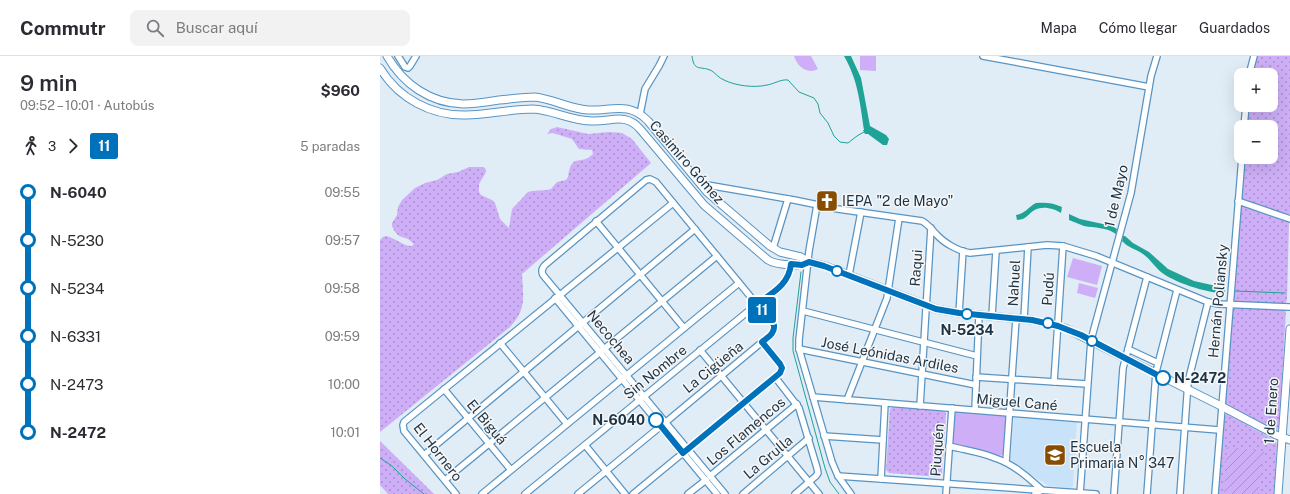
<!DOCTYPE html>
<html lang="es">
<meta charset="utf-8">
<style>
:root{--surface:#fff;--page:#f2f2f3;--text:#2b2b33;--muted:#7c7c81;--line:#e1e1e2}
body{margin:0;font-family:"Public Sans",sans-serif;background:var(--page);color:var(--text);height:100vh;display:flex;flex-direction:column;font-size:15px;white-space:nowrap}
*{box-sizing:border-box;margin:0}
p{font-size:13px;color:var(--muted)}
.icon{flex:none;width:22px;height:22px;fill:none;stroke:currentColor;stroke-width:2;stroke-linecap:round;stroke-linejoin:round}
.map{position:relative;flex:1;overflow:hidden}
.panel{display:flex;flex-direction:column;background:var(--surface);width:380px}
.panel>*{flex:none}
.badge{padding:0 8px;border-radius:3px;font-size:14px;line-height:26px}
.fabs{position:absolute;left:854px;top:12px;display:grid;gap:8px}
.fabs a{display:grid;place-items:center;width:44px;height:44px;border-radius:8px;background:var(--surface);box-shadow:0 4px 16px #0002;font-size:20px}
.map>.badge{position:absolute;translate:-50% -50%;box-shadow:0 0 0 2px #fff}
.legs{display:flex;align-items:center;gap:6px;height:44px;padding:0 20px;font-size:13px}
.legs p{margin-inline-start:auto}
.overview{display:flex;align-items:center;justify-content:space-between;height:68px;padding:0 20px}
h1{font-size:22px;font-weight:600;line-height:30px}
ul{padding:0 20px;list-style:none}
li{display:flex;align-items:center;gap:14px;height:48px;font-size:15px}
li i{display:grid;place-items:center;width:6px;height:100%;margin:0 5px;background:currentColor}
li i::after{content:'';width:10px;height:10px;margin:-5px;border:3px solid;border-radius:50%;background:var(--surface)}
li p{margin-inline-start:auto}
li:first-child i{background:linear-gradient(#0000 50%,currentColor 0)}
li:last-child i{background:linear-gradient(currentColor 50%,#0000 0)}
header{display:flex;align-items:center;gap:24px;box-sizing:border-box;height:56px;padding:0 20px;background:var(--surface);border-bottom:1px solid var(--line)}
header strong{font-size:19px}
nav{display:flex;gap:22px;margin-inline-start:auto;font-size:14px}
.search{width:280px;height:36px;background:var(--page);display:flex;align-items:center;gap:10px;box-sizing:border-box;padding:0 14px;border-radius:8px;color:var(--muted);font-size:15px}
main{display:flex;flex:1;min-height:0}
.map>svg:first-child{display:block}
.built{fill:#c8e3f9}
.grass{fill:url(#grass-dots)}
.park{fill:#ceaff7}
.garden{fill:url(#garden-furrows)}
.water{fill:#1fa396}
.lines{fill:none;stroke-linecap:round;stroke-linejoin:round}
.stream{stroke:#1fa396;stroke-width:1}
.minor-casing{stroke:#5894c3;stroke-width:8}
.major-casing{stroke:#5894c3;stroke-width:9}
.minor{stroke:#fff;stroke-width:5.5}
.major{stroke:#fff;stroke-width:7}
.line-1-casing{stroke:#fff;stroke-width:9}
.line-1{stroke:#0072bc;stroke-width:6}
.stop-1-dot{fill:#fff;stroke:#0072bc;stroke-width:2}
.labels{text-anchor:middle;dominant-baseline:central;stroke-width:3;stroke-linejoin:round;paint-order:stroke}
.street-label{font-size:14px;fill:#1b3347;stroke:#f7f7f7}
.poi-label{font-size:14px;fill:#1b3347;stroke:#f7f7f7;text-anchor:start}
.stop-label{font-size:14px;font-weight:bold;fill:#1b3347;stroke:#f7f7f7}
</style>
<header>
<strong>Commutr</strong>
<div class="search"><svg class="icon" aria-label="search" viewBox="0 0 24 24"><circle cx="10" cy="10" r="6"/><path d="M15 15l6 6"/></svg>Buscar aquí</div>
<nav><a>Mapa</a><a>Cómo llegar</a><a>Guardados</a></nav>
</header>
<main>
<section class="panel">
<div class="overview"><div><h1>9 min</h1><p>09:52 – 10:01 · Autobús</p></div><b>$960</b></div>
<div class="legs"><svg class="icon" aria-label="walk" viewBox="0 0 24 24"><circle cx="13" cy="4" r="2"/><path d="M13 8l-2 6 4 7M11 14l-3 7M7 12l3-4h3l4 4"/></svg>3<svg class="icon" aria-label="forward" viewBox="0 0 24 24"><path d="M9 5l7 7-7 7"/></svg><b class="badge" style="background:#0072bc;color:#fff">11</b><p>5 paradas</p></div>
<ul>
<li><i style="color:#0072bc"></i><b>N-6040</b><p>09:55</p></li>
<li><i style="color:#0072bc"></i><span>N-5230</span><p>09:57</p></li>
<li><i style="color:#0072bc"></i><span>N-5234</span><p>09:58</p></li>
<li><i style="color:#0072bc"></i><span>N-6331</span><p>09:59</p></li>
<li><i style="color:#0072bc"></i><span>N-2473</span><p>10:00</p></li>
<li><i style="color:#0072bc"></i><b>N-2472</b><p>10:01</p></li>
</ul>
</section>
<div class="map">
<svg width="910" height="438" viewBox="0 0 910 438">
<defs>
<pattern id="grass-dots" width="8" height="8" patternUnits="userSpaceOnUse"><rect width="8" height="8" fill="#ceaff7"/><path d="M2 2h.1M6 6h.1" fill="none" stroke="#a68fca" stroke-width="1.8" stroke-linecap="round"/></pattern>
<pattern id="garden-furrows" width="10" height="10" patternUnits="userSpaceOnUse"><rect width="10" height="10" fill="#ceaff7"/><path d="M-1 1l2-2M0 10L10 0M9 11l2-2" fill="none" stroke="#a68fca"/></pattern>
</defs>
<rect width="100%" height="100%" fill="#e0ecf6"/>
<polygon class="built" points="634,360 697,365 693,430 690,432 669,430 640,412 640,410 632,409 630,407"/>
<g class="grass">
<polygon points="877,0 910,0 910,157 908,159 905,159 861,142 865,101 891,101 891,71 867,71 869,49 891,49 891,19 872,19"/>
<path d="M177 71 208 78 229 76 242 77 252 83 271 107 142 218C143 241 147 253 130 271L0 376V184L3 181 6 180C16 182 22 190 32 190L34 188 28 183 19 180 15 176 12 170V167L17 159 18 151 22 144 35 132 45 127 57 124 67 118 78 116 89 111H103L105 112 106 116 99 128V136L101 139 112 144 115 147 120 163 129 172 132 153 148 136 152 135 167 134 171 133 177 126 186 124 188 121C192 95 200 111 213 98L212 94 199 93 192 83 173 77 167 78 171 73Z"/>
<polygon points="862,149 908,166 909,167 907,244 905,248 855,246 852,244 860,152"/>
<polygon points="857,251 904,254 906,255 899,372 897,374 894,374 845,348 853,254 854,252"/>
<polygon points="513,351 564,355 566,357 562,418 559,421 509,417 506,414 510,353"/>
<polygon points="847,358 896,385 897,388 894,438 838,438 844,360"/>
<polygon points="0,385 54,438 8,438 0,429"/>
</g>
<g class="park">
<path d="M414 0H431L438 13C427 19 417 10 414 0Z"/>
<polygon points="480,0 496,0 496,15 480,14"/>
<polygon points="693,202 722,210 717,229 687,221"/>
<polygon points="699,227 718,232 715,242 697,237"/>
<polygon points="574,354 626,359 624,399 618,400 572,389"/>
</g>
<polygon class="garden" points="847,391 884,395 878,438 844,438"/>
<g class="water">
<path d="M464 0H471L481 22 490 70 506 79 509 83 507 89H503L488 78H485L483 74H484C480 47 478 24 464 0Z"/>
<path d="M656 147C666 146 674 147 682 151L681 157C674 152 661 149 653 155 646 160 647 163 637 164L636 159C645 158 648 151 656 147Z"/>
<path d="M689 158 700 163 732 170 737 173 736 178C726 171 715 172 704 170 699 168 694 166 689 164Z"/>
<path d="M743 180H745L753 187 769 196 788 213 814 225 845 232V237C829 238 793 226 781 216 774 210 770 203 763 198 756 193 748 192 742 185Z"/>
</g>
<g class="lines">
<g class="stream">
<path d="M312 0C314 17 321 9 332 15 336 18 339 22 344 24 356 30 375 32 387 29 394 28 401 23 408 24L419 36 434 42 438 48 440 57 448 67 454 80 460 86 468 87 477 80 484 76"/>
<polyline points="421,216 413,282 413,295 445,412 450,426 459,438"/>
<polyline points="855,235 905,237"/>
<polyline points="0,402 12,410 25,423 44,438"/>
</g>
<g class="minor-casing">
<g id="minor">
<polyline points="18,0 25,11 28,12 30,10 36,0"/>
<polyline points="603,0 769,31"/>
<polyline points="869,19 874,0"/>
<polyline points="260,58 265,33 279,10 284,0"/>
<polyline points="864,71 866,49"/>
<path d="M323 131 327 129 333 130 414 144 458 153 542 165C548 168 551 173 556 178 564 187 578 195 590 197L667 189 683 190 716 200 828 246 839 248 910 251"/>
<polyline points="858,145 910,163"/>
<polyline points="437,149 429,195 419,284 419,293 452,406 458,420 471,438"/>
<polyline points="216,165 304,272"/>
<polyline points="393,192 408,143"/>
<polyline points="469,219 481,156"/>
<polyline points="175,242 337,438"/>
<polyline points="423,255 597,300"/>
<polyline points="579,257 583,195"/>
<polyline points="612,260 616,195"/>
<polyline points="644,263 648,191"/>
<polyline points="120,287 187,368"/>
<polyline points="419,293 596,329"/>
<polyline points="748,293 778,307"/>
<polyline points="320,294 439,438"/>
<polyline points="395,321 419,352 437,412 438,417 436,420 415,438"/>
<polyline points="596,321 707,328"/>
<polyline points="674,326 683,190"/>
<polyline points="64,333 131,414"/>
<polyline points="433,341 839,374"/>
<polyline points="467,344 507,242 519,162"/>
<polyline points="540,350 551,172"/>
<polyline points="595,354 599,259"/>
<path d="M286 366 382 286C389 281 397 277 393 268L276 126 270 123 266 124 165 209C162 212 161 215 163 219L345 438"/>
<polyline points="444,380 503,384"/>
<polyline points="205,389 245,438"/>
<path d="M569 390C584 394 601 396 615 402 633 408 648 421 662 434L655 438"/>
<polyline points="44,399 315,173"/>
<polyline points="626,406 636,263"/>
<polyline points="330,420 417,348"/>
<polyline points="458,420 716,438"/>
<polyline points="501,423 505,347"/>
<polyline points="65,424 337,200"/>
<polyline points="76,438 24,375 23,369 24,366 293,147"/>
<polyline points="102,438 359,227"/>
<path d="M145 438 377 248C392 237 409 229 411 208"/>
<polyline points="198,438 281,370"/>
<polyline points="253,438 400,317 402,312 400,308 382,286"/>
<polyline points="308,438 326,424"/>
<polyline points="363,438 429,382"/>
<polyline points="566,438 572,352"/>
<polyline points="700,438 711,284 751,137 771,20 777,0"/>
<polyline points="734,438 743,312 767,221"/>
<polyline points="767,438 776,316 797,234"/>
<polyline points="800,438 808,326 828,246"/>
<polyline points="835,438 862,101"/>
</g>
</g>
<g class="major-casing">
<g id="major">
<path d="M7 0C23 28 50 47 83 48 95 48 107 46 119 44 131 43 143 41 155 41 173 43 190 53 208 54 231 55 249 45 268 65L327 136 390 190 400 196 421 201 429 206 445 210 556 253 579 257 652 264 685 272 841 350 896 379 910 384"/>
<path d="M0 12C18 42 51 60 86 59 108 59 130 53 153 53 173 54 191 65 212 65 231 66 245 56 260 73L324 149 388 204C396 209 421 211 429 206"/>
<polyline points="898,438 910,273"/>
</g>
</g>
<use href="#minor" class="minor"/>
<use href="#major" class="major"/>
</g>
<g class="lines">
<g class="line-1-casing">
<path id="line-1" d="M276 364 303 397 400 317 402 312 400 308 382 286C388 281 395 278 394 269L377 248C392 237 409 229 411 208L422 209 429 206 444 210 556 253 579 257 652 264 678 270 701 279 783 322"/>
</g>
<use href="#line-1" class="line-1"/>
</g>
<defs>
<g id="church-square" transform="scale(1.15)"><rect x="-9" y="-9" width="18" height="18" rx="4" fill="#874e01" stroke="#f7f7f7"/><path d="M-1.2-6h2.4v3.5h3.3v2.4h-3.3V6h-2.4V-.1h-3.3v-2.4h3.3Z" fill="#fff"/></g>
<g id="school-square" transform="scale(1.15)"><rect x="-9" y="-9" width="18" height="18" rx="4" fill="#874e01" stroke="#f7f7f7"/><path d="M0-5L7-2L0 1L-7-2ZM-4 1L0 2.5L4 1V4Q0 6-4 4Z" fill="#fff"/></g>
</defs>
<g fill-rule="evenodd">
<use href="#church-square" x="447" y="145"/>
<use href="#school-square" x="675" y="399"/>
</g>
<g class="stop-1-dot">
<circle cx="457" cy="215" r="5"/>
<circle cx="587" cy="258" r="5"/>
<circle cx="668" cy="267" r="5"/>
<circle cx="712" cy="285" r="5"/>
<circle cx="783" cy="322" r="7"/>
<circle cx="276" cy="364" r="7"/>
</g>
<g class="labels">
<g class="street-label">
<text transform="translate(307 106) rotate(49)">Casimiro Gómez</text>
<text transform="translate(736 140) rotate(-77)">1 de Mayo</text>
<text transform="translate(536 212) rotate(-86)">Raqui</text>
<text transform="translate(634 227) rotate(-87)">Nahuel</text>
<text transform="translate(668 233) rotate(-86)">Pudú</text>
<text transform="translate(838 245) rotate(-85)">Hernán Poliansky</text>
<text transform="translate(231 281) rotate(50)">Necochea</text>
<text transform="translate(510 299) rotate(11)">José Leónidas Ardiles</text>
<text transform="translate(333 311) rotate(-39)">La Cigüeña</text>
<text transform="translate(275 316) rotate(-39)">Sin Nombre</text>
<text transform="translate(637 346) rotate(5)">Miguel Cané</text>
<text transform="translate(891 355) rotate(-86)">1 de Enero</text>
<text transform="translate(107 366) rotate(50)">El Biguá</text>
<text transform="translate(366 375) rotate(-40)">Los Flamencos</text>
<text transform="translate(557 394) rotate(-86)">Piuquén</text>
<text transform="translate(58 396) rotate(52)">El Hornero</text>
<text transform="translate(388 401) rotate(-40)">La Grulla</text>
</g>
<g class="poi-label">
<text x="462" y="145">IEPA "2 de Mayo"</text>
<text x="690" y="391">Escuela<tspan x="690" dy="16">Primaria N° 347</tspan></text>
</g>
<g class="stop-label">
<text x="587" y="274">N-5234</text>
<text x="794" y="322" text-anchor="start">N-2472</text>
<text x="265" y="364" text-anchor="end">N-6040</text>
</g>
</g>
</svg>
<div class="fabs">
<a>+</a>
<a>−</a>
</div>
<b class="badge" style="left:382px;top:254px;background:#0072bc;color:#fff">11</b>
</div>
</main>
